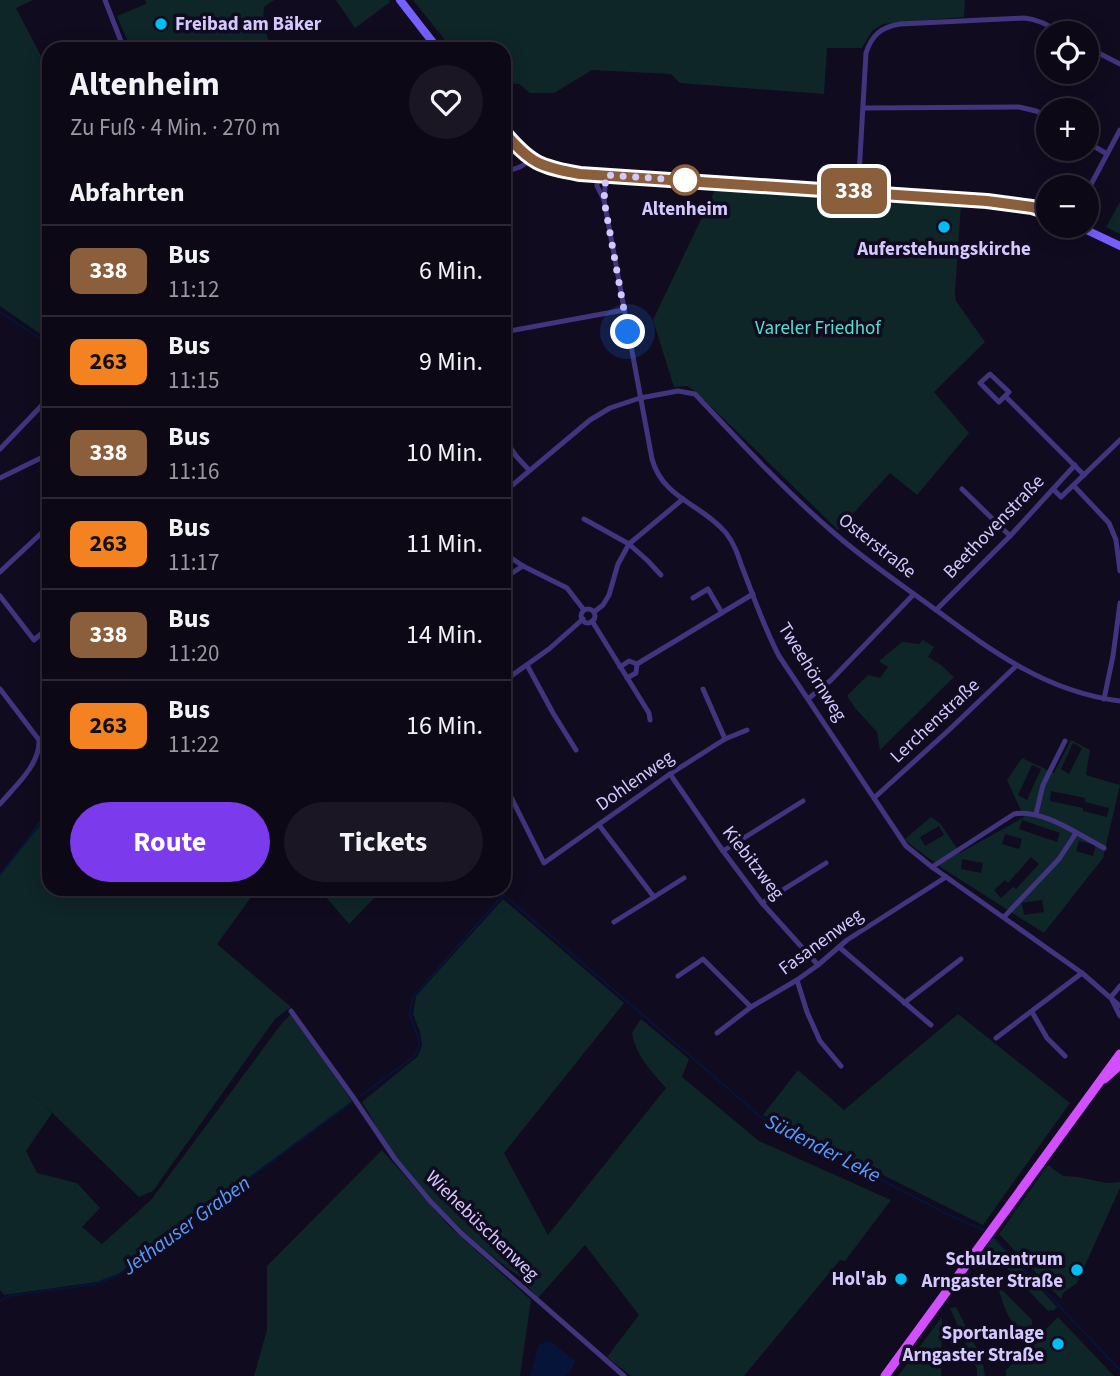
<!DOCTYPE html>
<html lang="de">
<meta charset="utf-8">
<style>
:root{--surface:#0c0816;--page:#1a1623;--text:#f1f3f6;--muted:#9a9aa1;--line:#2c2935;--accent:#7c3aed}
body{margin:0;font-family:"Source Sans 3",sans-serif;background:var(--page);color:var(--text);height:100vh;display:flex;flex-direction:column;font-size:26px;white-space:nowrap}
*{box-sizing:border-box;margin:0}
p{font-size:23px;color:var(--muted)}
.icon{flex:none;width:38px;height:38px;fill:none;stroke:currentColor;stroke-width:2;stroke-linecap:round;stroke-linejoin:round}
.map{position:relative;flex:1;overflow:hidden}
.panel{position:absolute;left:42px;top:42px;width:469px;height:854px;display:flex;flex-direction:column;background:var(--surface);border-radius:21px;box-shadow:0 4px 18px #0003,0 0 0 2px var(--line)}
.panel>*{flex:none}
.badge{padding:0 14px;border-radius:10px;font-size:24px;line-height:46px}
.fabs{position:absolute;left:1036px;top:21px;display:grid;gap:14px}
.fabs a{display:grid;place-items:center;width:63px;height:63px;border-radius:50%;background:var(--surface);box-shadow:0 4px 18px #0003,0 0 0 2px var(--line);font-size:35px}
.you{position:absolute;width:35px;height:35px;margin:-18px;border:5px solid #fff;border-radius:50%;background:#1a73e8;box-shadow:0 0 0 10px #1a73e833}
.map>.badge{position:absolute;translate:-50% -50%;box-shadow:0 0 0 4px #fff}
h2{padding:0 28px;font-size:26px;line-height:63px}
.round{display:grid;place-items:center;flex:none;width:74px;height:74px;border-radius:37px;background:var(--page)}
.headline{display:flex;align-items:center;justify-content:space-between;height:119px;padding:0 28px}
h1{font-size:33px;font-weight:700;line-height:52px}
.button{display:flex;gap:14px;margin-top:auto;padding:14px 28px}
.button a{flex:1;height:80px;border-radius:42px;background:var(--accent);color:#fff;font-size:28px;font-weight:700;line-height:80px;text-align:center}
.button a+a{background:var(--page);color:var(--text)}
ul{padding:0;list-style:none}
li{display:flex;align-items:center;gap:21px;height:91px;padding:0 28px;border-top:2px solid var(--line)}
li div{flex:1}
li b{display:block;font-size:26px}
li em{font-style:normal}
li .badge{min-width:77px;font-weight:700;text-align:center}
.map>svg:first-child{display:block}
.green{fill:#0e2628;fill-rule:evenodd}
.water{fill:#07143a}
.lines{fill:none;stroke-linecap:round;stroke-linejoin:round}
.stream{stroke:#07143a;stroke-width:2}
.street{stroke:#40357e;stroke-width:5}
.secondary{stroke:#755fff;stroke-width:8}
.primary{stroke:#d24fff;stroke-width:9}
.line-casing{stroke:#fff;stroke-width:16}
.line{stroke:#8b5e3c;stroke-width:10}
.walk{stroke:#d4c8ff;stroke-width:7;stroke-dasharray:0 12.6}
.poi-dot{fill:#00bef3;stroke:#100b1e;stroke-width:2.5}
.stop-dot{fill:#fff;stroke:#8b5e3c;stroke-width:3.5}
.labels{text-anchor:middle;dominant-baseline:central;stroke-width:7;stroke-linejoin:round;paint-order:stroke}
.poi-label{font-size:19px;font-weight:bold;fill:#d4c8ff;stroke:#100b1e;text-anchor:end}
.stop-label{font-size:19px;font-weight:bold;fill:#d4c8ff;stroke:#100b1e}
.park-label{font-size:19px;fill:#51e1ce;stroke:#100b1e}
.street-label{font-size:19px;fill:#d4c8ff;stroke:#100b1e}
.water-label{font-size:21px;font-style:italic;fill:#569dff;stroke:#100b1e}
</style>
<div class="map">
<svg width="1120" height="1376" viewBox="0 0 1120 1376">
<rect width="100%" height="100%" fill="#100b1e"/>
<g class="green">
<polygon points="0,0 33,0 16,8 43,60 49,58 49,340 0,306"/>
<polygon points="145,0 274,0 264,7 263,22 271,49 131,49 117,16 146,4"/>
<polygon points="336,0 389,0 390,2 355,28"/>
<polygon points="413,0 965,0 964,17 883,24 872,31 862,48 827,48 824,94 680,83 671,74 592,70 554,93 530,93 519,84 504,83 504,49 452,49"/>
<polygon points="715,190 961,204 955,294 956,301 985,342 934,392 969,433 917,495 890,473 838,530 695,391 687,386 674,387 653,320"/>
<polygon points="1120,202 1120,234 1106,227"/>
<polygon points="923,640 934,647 928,657 941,665 954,677 880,750 877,732 855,708 847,696 868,675 880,678 888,667 879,661 902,642 919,644"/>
<path d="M1071 740 1090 750 1086 775 1120 785 1103 858 1044 933 942 868 911 845 905 839 931 817 940 823 960 853 1024 817 1007 780 1022 758 1054 773ZM1073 743 1082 748 1069 774 1061 769ZM1032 765 1041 769 1027 800 1018 795ZM1051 791 1085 798V802L1109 808 1107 817 1083 811V808L1050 801ZM1022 820 1060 833 1057 842 1019 829ZM939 826 944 835 925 846 920 837ZM1005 834 1022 839 1019 849 1002 844ZM1079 841 1096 845 1093 856 1076 851ZM1031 857 1039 864 1016 889 1013 887 1001 898 994 890 1005 880 1008 883ZM962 859 983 863 981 873 961 869ZM1042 900 1044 912 1024 915 1022 903Z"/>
<polygon points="49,809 49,889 257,889 217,944 291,1007 275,1019 153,1191 139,1197 8,1070 52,1113 26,1151 37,1173 77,1183 100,1208 82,1227 102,1244 151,1200 282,1023 291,1014 352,1101 120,1273 97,1282 4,1295 0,1290 0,875"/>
<polygon points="319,889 383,889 349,924"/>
<path d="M503 899 624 1003 504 1153 548 1235 666 1088C651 1071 636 1056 632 1033L641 1019 689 1059 682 1077 759 1141 891 1200 845 1261 840 1260 744 1376H631L607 1357 639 1315 585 1245 538 1298 517 1274H516C471 1242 429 1201 396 1157 383 1140 373 1120 362 1102L418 1056 422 1045 420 1032 413 1014 416 996Z"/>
<polygon points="958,1014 1070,1103 983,1225 763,1115 798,1070 844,1110"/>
<polygon points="382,1150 449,1226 531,1300 520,1376 254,1376 267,1330 267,1266"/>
<polygon points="1048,1165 1063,1176 1078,1177 1107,1183 1120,1182 1120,1188 1077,1283 1063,1293 1061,1299 999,1234"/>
<polygon points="993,1237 1057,1307 1054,1310 1048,1311 1004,1265 1000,1269 992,1267 985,1261 983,1251"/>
<path d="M1000 1288 1032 1320V1324L1029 1330C1008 1328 1005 1307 999 1291Z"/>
<polygon points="956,1307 982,1359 985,1376 977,1376 977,1369 950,1308"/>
<polygon points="942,1317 941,1376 898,1376"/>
<polygon points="1058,1317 1114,1376 1006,1376 1006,1370"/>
</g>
<polygon class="water" points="550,1341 575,1361 570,1372 565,1376 530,1376 539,1344"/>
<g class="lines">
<g class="stream">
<polyline points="0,312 49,344"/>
<polyline points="0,874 49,813"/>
<polyline points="497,889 762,1118 951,1216 986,1231"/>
<path d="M359 1097 412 1058C428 1039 413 1033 410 1015 410 1009 411 1003 413 997L504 894"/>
<polyline points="991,1234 1120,1370"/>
<polyline points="0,1301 9,1296 96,1284 118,1275 351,1103"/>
</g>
<g class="street">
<polyline points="105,0 124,49"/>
<polyline points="1087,47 1120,64"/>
<polyline points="863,108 1019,107 1036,111 1048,117"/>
<polyline points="1087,142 1107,154"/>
<path d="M504 170C516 170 522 167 531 159"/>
<path d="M597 175V186L604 200 652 459C663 499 702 504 726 533 734 543 738 555 742 567 754 597 764 628 779 656L906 846 932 867 1082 973 1120 1006"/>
<path d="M858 192 866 53C872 35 881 27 900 24L1024 18C1038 19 1049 26 1062 33"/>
<polyline points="1087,192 1120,130"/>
<polyline points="604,200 606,175"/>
<polyline points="504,332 624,310"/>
<polyline points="1005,396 999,402 980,383 990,374 1009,392 1005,396 1084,475"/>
<polyline points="504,438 516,456 529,470"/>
<polyline points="0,449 46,401 49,400"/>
<polyline points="0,478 49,454"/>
<polyline points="1074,486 1109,523 1116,540 1120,571"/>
<polyline points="962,489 1010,536"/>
<polyline points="1053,489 1061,497 1120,440"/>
<path d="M504 492 590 420 610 408 640 398 678 391 695 394C740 442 784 490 834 533 866 561 902 585 936 610 993 652 1047 692 1120 701"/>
<polyline points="584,519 629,544 648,561 661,575"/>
<polyline points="504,553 523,566 567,588 584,610"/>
<polyline points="0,572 49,526"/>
<polyline points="504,578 523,566"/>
<polyline points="0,596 34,640 49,627"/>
<polyline points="693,598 708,589 722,613"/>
<circle cx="588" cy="616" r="7"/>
<polyline points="936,610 1010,536 1075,465"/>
<polyline points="594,612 603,605 609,595 618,564 629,544 683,499"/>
<polyline points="592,621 649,713 650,720"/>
<polyline points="527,665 553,713 576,750"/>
<polyline points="620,667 629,661 637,664 753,594"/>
<polyline points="627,678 636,673 637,664"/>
<polyline points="504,681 549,649 583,619"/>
<path d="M0 689 39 740C40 765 15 786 0 804"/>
<polyline points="703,689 725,739"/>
<polyline points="808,699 831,680 914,594"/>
<polyline points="1104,699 1113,656 1120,603"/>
<polyline points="39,740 49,732"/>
<polyline points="670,774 723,851 762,903 818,965"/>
<polyline points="504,783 544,863 670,774 725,739 747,730"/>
<polyline points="874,798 950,729 1016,666"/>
<polyline points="1036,814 1043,785 1065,741"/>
<polyline points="599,825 654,897 684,878"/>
<polyline points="723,851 803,801"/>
<path d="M932 867 1014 814C1042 808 1079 835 1104 848"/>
<polyline points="762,903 826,863"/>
<polyline points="1004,917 1059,859 1076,833"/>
<polyline points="614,922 654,897"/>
<polyline points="839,947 931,1025"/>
<polyline points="678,976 703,959 751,1007"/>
<polyline points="797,980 807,1012 820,1041 841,1066"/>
<polyline points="1111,997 1120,986"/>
<polyline points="1112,1000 1120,1016"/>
<polyline points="904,1003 961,959"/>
<polyline points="291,1011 353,1097 395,1159 430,1201 461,1233 624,1376"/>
<polyline points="1032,1012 1047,1038 1065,1056"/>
<polyline points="717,1033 751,1007 797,980 818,965 847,940 946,877"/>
<polyline points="996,1038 1082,973"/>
</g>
<g class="secondary">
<polyline points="400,0 438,49"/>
<path d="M504 132C530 163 540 167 580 174L987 201 1032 207 1048 212"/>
<polyline points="1078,226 1120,246"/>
</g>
<g class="primary">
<polyline points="1104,1079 1120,1065"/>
<polyline points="885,1376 1120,1054"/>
</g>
</g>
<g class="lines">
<g class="line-casing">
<path id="line" d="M504 132C530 163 540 167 580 174L987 201 1032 207 1048 212"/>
</g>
<use href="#line" class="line"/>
<polyline class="walk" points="628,332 604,200 606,175 695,181 685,180"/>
</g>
<g class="poi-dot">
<circle cx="161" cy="24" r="7"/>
<circle cx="944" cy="227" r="7"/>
<circle cx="1077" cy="1270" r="7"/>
<circle cx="901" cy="1279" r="7"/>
<circle cx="1058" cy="1344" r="7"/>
</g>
<circle class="stop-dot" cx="685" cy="180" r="14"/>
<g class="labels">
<g class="poi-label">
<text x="175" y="24" text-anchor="start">Freibad am Bäker</text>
<text x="944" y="249" text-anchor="middle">Auferstehungskirche</text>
<text x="1063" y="1259">Schulzentrum<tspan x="1063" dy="22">Arngaster Straße</tspan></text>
<text x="887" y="1279">Hol'ab</text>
<text x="1044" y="1333">Sportanlage<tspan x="1044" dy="22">Arngaster Straße</tspan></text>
</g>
<g class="stop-label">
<text x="685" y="209">Altenheim</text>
</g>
<g class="park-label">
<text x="818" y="328">Vareler Friedhof</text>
</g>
<g class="street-label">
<text transform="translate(994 527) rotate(-46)">Beethovenstraße</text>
<text transform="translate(877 546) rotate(38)">Osterstraße</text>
<text transform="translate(812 672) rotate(58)">Tweehörnweg</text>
<text transform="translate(935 721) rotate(-43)">Lerchenstraße</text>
<text transform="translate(635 781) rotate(-35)">Dohlenweg</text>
<text transform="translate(753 863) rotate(52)">Kiebitzweg</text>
<text transform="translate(821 942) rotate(-36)">Fasanenweg</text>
<text transform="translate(482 1226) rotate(44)">Wiehebüschenweg</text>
</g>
<g class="water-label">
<text transform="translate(823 1148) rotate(27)">Südender Leke</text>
<text transform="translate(186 1225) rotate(-36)">Jethauser Graben</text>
</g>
</g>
</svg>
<div class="fabs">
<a><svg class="icon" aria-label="locate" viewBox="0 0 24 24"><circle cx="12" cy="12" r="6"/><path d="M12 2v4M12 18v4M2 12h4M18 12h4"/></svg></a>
<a>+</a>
<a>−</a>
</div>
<div class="you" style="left:628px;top:332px"></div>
<b class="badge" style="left:854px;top:191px;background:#8b5e3c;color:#fff">338</b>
<section class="panel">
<div class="headline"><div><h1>Altenheim</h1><p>Zu Fuß · 4 Min. · 270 m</p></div><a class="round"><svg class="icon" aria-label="heart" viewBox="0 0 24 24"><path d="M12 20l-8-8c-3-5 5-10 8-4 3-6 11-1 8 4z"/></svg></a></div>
<h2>Abfahrten</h2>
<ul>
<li><span class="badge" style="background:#8b5e3c;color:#fff">338</span><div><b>Bus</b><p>11:12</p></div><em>6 Min.</em></li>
<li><span class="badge" style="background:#f58220;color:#111">263</span><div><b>Bus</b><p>11:15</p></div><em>9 Min.</em></li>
<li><span class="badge" style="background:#8b5e3c;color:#fff">338</span><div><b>Bus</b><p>11:16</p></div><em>10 Min.</em></li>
<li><span class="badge" style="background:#f58220;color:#111">263</span><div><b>Bus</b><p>11:17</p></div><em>11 Min.</em></li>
<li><span class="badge" style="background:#8b5e3c;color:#fff">338</span><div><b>Bus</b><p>11:20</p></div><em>14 Min.</em></li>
<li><span class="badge" style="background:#f58220;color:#111">263</span><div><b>Bus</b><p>11:22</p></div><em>16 Min.</em></li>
</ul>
<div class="button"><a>Route</a><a>Tickets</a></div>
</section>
</div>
